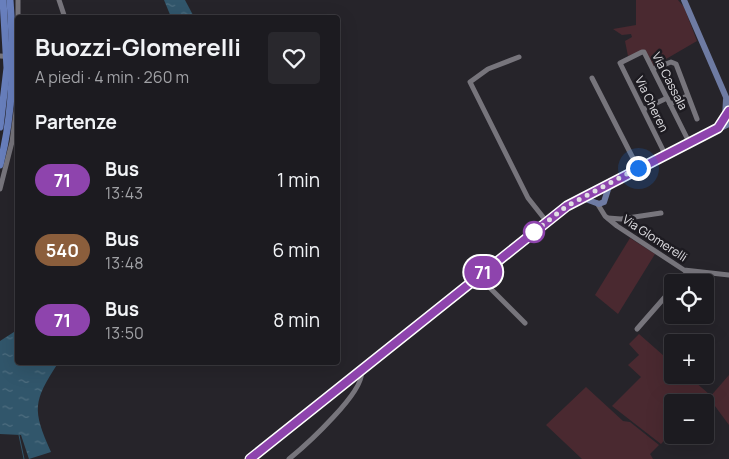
<!DOCTYPE html>
<html lang="it">
<meta charset="utf-8">
<style>
:root{--surface:#1c1b20;--page:#29282d;--text:#f1f3f6;--muted:#a0a1a5;--line:#3a393e}
body{margin:0;font-family:Manrope,sans-serif;background:var(--page);color:var(--text);height:100vh;display:flex;flex-direction:column;font-size:19px;white-space:nowrap}
*{box-sizing:border-box;margin:0}
p{font-size:16px;color:var(--muted)}
.icon{flex:none;width:28px;height:28px;fill:none;stroke:currentColor;stroke-width:2;stroke-linecap:round;stroke-linejoin:round}
.map{position:relative;flex:1;overflow:hidden}
.sheet{position:absolute;left:15px;top:15px;width:325px;height:350px;display:flex;flex-direction:column;background:var(--surface);border-radius:5px;box-shadow:0 5px 20px #0002,0 0 0 1px var(--line)}
.sheet>*{flex:none}
.badge{padding:0 10px;border-radius:16px;font-size:18px;line-height:32px}
.fabs{position:absolute;left:664px;top:274px;display:grid;gap:10px}
.fabs a{display:grid;place-items:center;width:50px;height:50px;border-radius:5px;background:var(--surface);box-shadow:0 5px 20px #0002,0 0 0 1px var(--line);font-size:25px}
.you{position:absolute;width:25px;height:25px;margin:-12px;border:4px solid #fff;border-radius:50%;background:#1a73e8;box-shadow:0 0 0 8px #1a73e833}
.map>.badge{position:absolute;translate:-50% -50%;box-shadow:0 0 0 2px #fff}
h2{padding:0 20px;font-size:19px;line-height:45px}
.round{display:grid;place-items:center;flex:none;width:52px;height:52px;border-radius:5px;background:var(--page)}
.head{display:flex;align-items:center;justify-content:space-between;height:85px;padding:0 20px}
h1{font-size:24px;font-weight:700;line-height:38px}
ul{padding:0;list-style:none}
li{display:flex;align-items:center;gap:15px;height:70px;padding:0 20px}
li div{flex:1}
li b{display:block;font-size:19px}
li em{font-style:normal}
li .badge{min-width:55px;font-weight:700;text-align:center}
.map>svg:first-child{display:block}
.green{fill:#4a2930}
.water{fill:url(#water-ripples)}
.lines{fill:none;stroke-linecap:round;stroke-linejoin:round}
.stream{stroke:#31566b;stroke-width:1}
.minor{stroke:#77757c;stroke-width:5}
.major{stroke:#6e7ba3;stroke-width:6}
.highway{stroke:#687fbd;stroke-width:7}
.line-casing{stroke:#fff;stroke-width:11}
.line{stroke:#8e44ad;stroke-width:8}
.walk{stroke:#e1e0e4;stroke-width:5;stroke-dasharray:0 9}
.stop-dot{fill:#fff;stroke:#8e44ad;stroke-width:2.5}
.labels{text-anchor:middle;dominant-baseline:central;stroke-width:5;stroke-linejoin:round;paint-order:stroke}
.street-label{font-size:12px;fill:#e1e0e4;stroke:#1d1b21}
</style>
<div class="map">
<svg width="729" height="459" viewBox="0 0 729 459">
<defs>
<pattern id="water-ripples" width="26" height="14" patternUnits="userSpaceOnUse" patternTransform="scale(1.25)"><rect width="26" height="14" fill="#31566b"/><path d="M2 4q2-2 4 0t4 0M15 11q2-2 4 0t4 0" fill="none" stroke="#4f6e80"/></pattern>
</defs>
<rect width="100%" height="100%" fill="#26242a"/>
<g class="green">
<polygon points="636,0 678,0 684,7 697,41 654,66 645,50 628,56 625,41 632,37 631,34 622,35 613,29 636,25"/>
<polygon points="630,238 655,254 618,314 595,295"/>
<polygon points="639,334 672,363 672,375 687,375 709,394 700,402 672,402 672,432 661,444 612,406 641,377 628,365 639,355 629,344"/>
<polygon points="729,375 729,425 709,398"/>
<polygon points="586,387 623,421 630,422 659,445 650,454 653,459 582,459 546,425"/>
</g>
<g class="water">
<polygon points="164,0 185,0 194,17 171,17"/>
<path d="M17 330 18 362 58 363C33 402 32 409 51 452L29 459 21 435 0 434V341Z"/>
</g>
<g class="lines">
<polyline class="stream" points="19,435 24,459"/>
<g class="minor">
<polyline points="18,0 18,18"/>
<polyline points="59,0 65,18"/>
<polyline points="0,56 18,57"/>
<polyline points="519,57 488,69 470,82 528,198 547,222"/>
<polyline points="653,69 671,62 676,64 697,119"/>
<polyline points="592,78 638,168"/>
<polyline points="670,104 687,96"/>
<polyline points="644,109 667,98"/>
<polyline points="665,154 620,63 642,52 644,52 689,142"/>
<polyline points="0,189 12,142 18,97"/>
<polyline points="597,203 605,216 617,226 684,270 729,275"/>
<polyline points="608,218 621,219 661,213"/>
<polyline points="478,276 525,323"/>
<polyline points="678,282 688,271"/>
<polyline points="637,329 672,289"/>
<path d="M289 459C305 446 368 389 361 370"/>
</g>
<g class="major">
<polyline points="684,0 729,104"/>
<polyline points="719,126 725,117 726,100"/>
<polyline points="583,198 599,204 604,202 610,183"/>
<polyline points="250,459 567,206 632,171 729,124"/>
</g>
<g class="highway">
<polyline points="0,127 7,68 3,0"/>
<path d="M0 165C14 110 14 57 10 0"/>
</g>
</g>
<g class="lines">
<g class="line-casing">
<polyline id="line" points="250,459 567,206 718,128 729,111"/>
</g>
<use href="#line" class="line"/>
<polyline class="walk" points="534,232 531,234 567,206 638,168"/>
</g>
<circle class="stop-dot" cx="534" cy="232" r="10"/>
<g class="labels">
<g class="street-label">
<text transform="translate(670 81) rotate(63)">Via Cassala</text>
<text transform="translate(652 104) rotate(64)">Via Cheren</text>
<text transform="translate(655 238) rotate(33)">Via Glomerelli</text>
</g>
</g>
</svg>
<div class="fabs">
<a><svg class="icon" aria-label="locate" viewBox="0 0 24 24"><circle cx="12" cy="12" r="6"/><path d="M12 2v4M12 18v4M2 12h4M18 12h4"/></svg></a>
<a>+</a>
<a>−</a>
</div>
<div class="you" style="left:638px;top:168px"></div>
<b class="badge" style="left:483px;top:272px;background:#8e44ad;color:#fff">71</b>
<section class="sheet">
<div class="head"><div><h1>Buozzi-Glomerelli</h1><p>A piedi · 4 min · 260 m</p></div><a class="round"><svg class="icon" aria-label="heart" viewBox="0 0 24 24"><path d="M12 20l-8-8c-3-5 5-10 8-4 3-6 11-1 8 4z"/></svg></a></div>
<h2>Partenze</h2>
<ul>
<li><span class="badge" style="background:#8e44ad;color:#fff">71</span><div><b>Bus</b><p>13:43</p></div><em>1 min</em></li>
<li><span class="badge" style="background:#8b5e3c;color:#fff">540</span><div><b>Bus</b><p>13:48</p></div><em>6 min</em></li>
<li><span class="badge" style="background:#8e44ad;color:#fff">71</span><div><b>Bus</b><p>13:50</p></div><em>8 min</em></li>
</ul>
</section>
</div>
